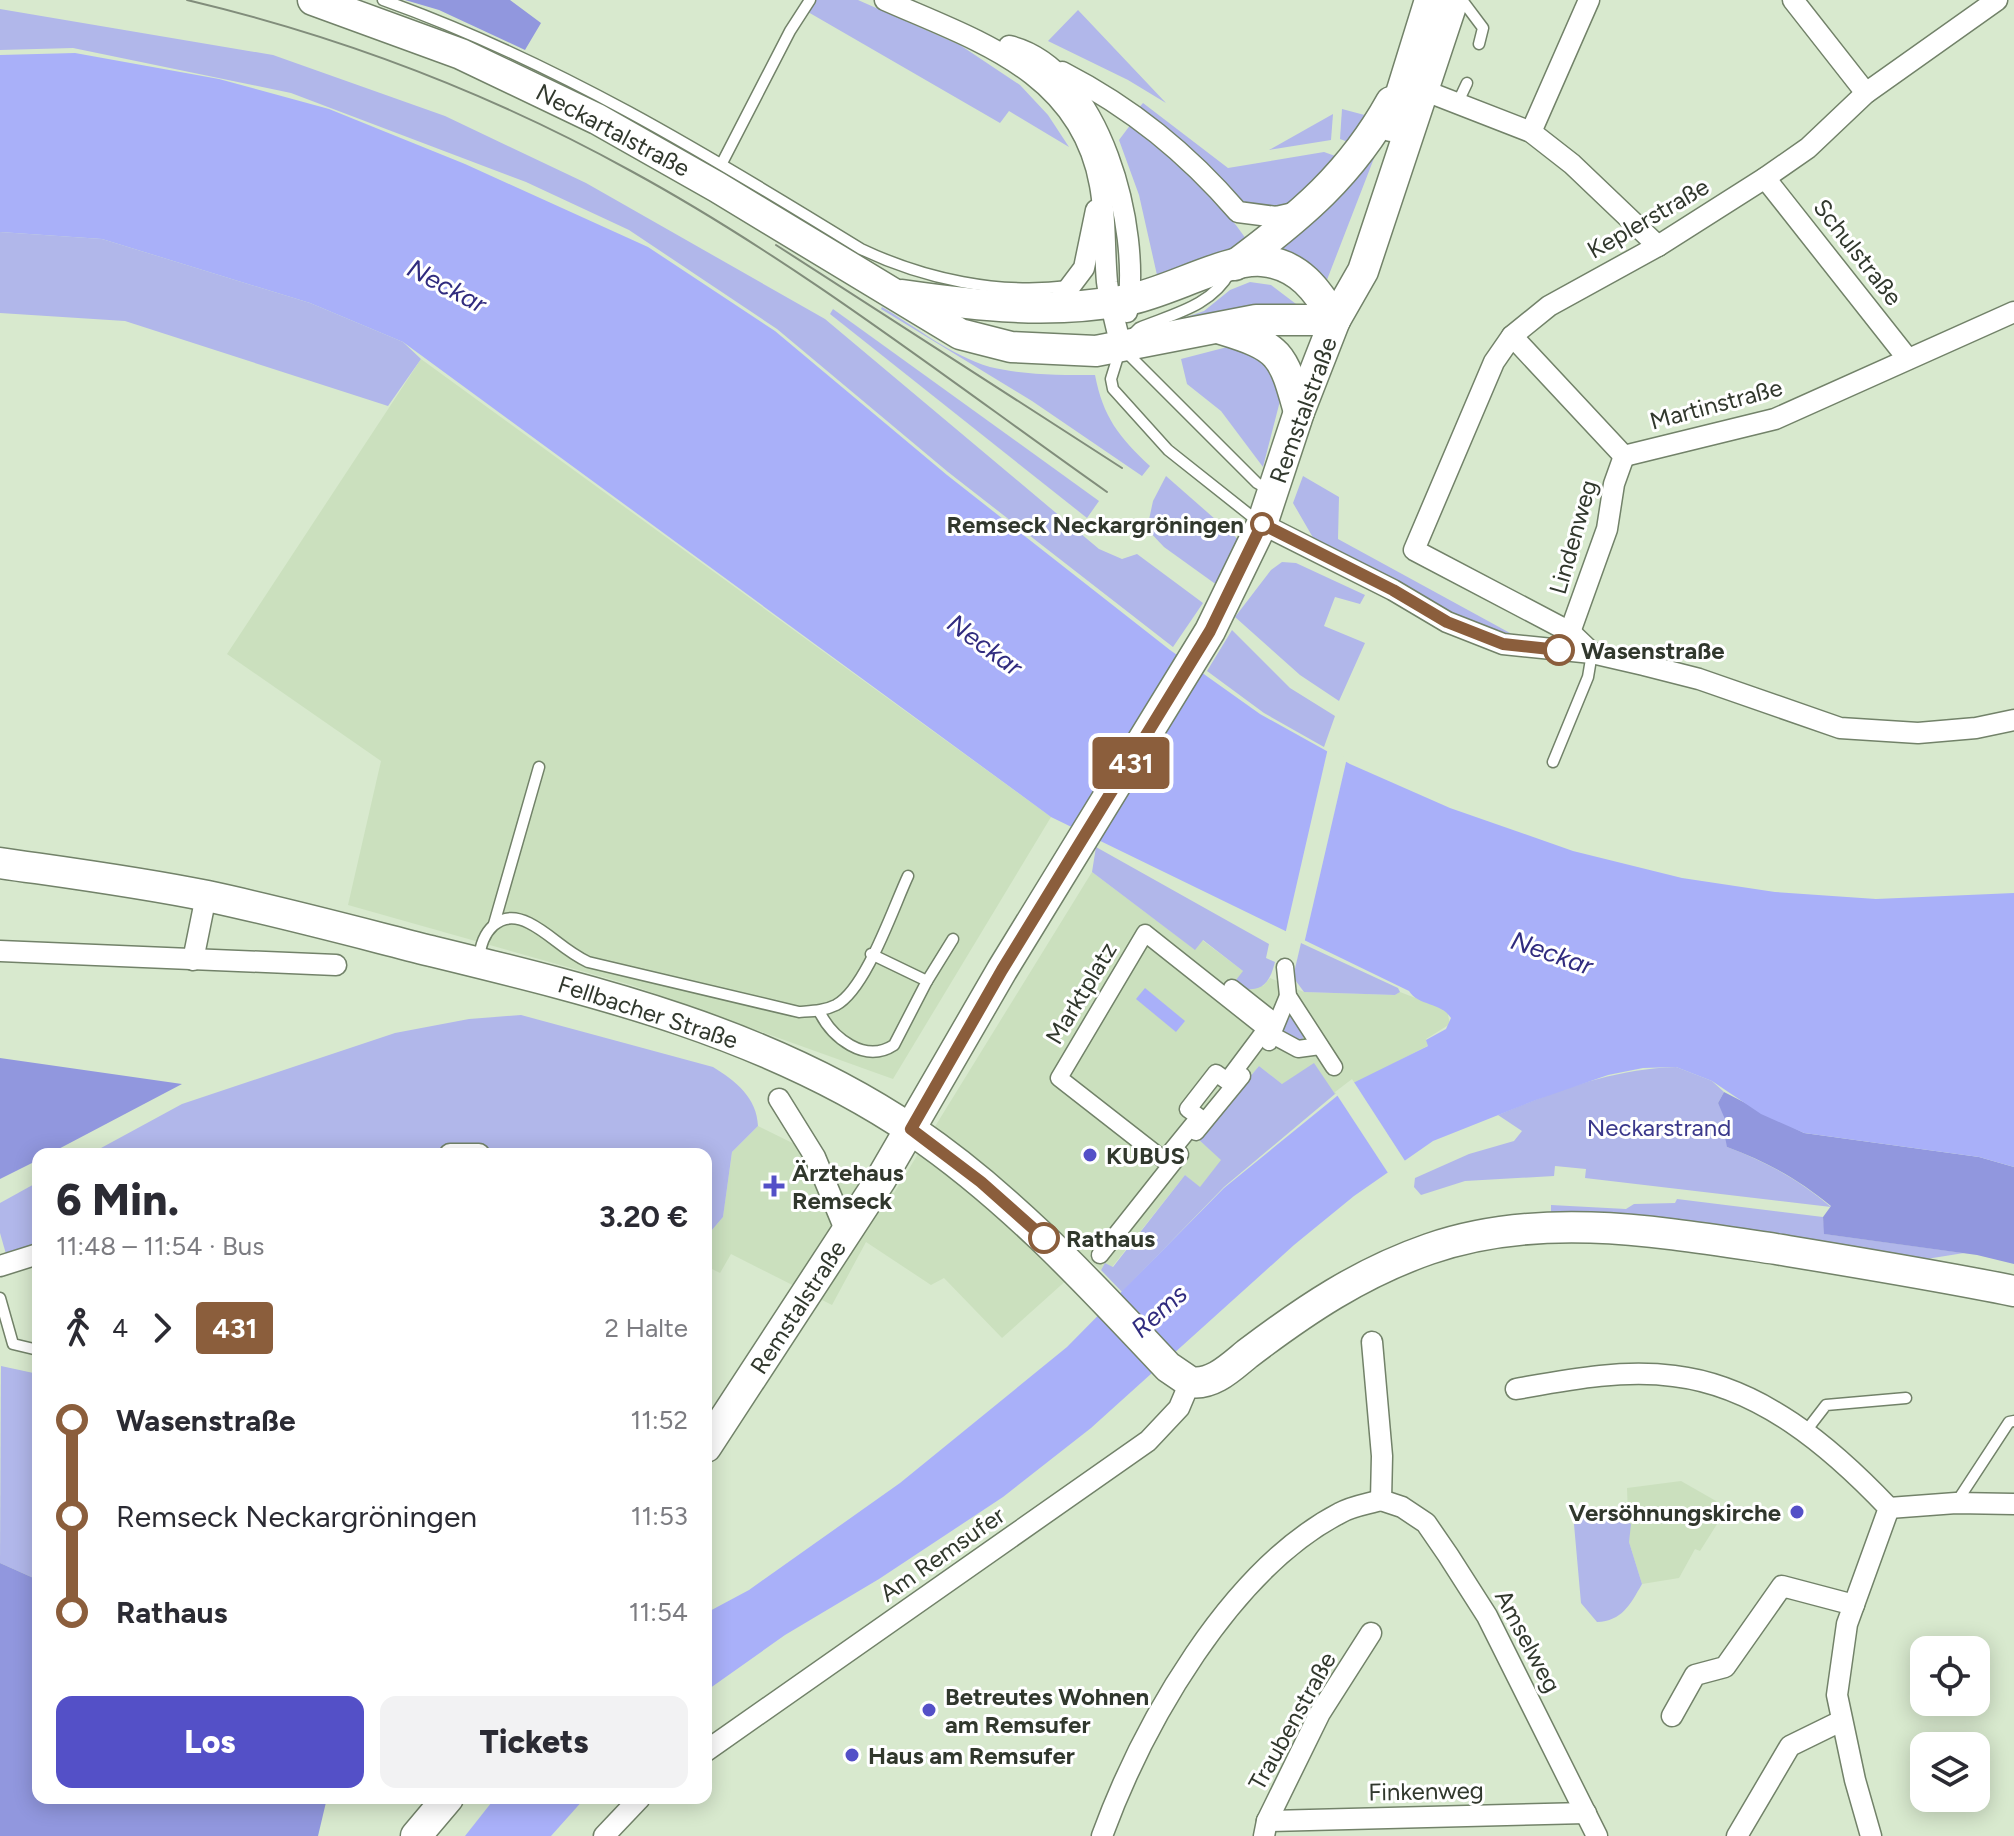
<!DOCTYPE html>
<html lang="de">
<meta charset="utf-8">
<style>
:root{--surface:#fff;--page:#f2f2f3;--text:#2b2b33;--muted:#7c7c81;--accent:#5450c7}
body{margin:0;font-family:Figtree,sans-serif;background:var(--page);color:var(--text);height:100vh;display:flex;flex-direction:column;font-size:30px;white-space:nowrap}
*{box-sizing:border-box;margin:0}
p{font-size:26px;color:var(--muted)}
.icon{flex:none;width:44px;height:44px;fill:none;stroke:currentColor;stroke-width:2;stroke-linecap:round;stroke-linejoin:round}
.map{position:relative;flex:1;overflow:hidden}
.panel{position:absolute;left:32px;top:1148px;width:680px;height:656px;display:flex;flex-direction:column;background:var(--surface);border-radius:16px;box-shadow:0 4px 20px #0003}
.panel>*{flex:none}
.badge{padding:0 16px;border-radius:6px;font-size:28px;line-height:52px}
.fabs{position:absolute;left:1910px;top:1636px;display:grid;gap:16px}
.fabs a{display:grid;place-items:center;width:80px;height:80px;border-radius:16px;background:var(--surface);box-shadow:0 4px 20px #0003;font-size:40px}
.map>.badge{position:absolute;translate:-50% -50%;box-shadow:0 0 0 4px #fff}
.legs{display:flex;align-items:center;gap:12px;height:88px;padding:0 24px;font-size:26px}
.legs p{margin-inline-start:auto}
.head{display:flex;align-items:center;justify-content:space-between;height:136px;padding:0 24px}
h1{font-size:44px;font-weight:800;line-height:60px}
.cta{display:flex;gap:16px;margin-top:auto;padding:16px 24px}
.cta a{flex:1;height:92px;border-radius:16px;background:var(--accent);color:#fff;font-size:32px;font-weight:800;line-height:92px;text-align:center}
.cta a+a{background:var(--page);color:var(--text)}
ul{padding:0 24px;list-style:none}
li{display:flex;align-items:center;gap:28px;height:96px;font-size:30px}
li i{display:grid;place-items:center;width:12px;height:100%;margin:0 10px;background:currentColor}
li i::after{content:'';width:20px;height:20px;margin:-10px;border:6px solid;border-radius:50%;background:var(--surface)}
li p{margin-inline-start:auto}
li:first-child i{background:linear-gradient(#0000 50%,currentColor 0)}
li:last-child i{background:linear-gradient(currentColor 50%,#0000 0)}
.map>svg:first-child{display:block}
.built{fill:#cbe0be}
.green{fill:#b1b7ea}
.forest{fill:#9197de}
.water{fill:#a9b0f9}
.pier{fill:#d8e9ce}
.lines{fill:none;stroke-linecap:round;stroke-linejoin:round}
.service-casing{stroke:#728269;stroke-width:13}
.pedestrian-casing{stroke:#728269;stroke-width:19}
.minor-casing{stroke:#728269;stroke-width:23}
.secondary-casing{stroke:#728269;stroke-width:33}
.service{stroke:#fff;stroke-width:10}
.pedestrian{stroke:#fff;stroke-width:16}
.minor{stroke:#fff;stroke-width:20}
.secondary{stroke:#fff;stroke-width:30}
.tram{stroke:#818d7b;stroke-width:2}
.line-1-casing{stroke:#fff;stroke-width:18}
.line-1{stroke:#8b5e3c;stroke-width:12}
.stop-1-dot{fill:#fff;stroke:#8b5e3c;stroke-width:4}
.poi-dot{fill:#5450c7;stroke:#fff;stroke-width:3}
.labels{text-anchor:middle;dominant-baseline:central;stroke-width:6;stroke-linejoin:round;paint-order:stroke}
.street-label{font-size:24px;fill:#31382d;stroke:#fff}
.stop-label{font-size:24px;font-weight:bold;fill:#31382d;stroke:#fff;text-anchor:start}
.park-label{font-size:24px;fill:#3a388b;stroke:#fff}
.poi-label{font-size:24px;font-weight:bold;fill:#31382d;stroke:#fff;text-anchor:start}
.water-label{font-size:26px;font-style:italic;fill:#312c7f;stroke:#fff}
</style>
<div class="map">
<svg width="2014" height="1836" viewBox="0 0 2014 1836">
<rect width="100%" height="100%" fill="#d8e9ce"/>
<g class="built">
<polygon points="421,359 1051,817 893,1079 631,985 348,905 381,761 227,654"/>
<polygon points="1092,872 1194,949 1202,940 1263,986 1270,978 1304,992 1395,995 1400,992 1447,1010 1450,1024 1426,1039 1429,1045 1335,1094 1320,1076 1282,1084 1259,1066 1198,1139 1222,1160 1200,1188 1185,1175 1112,1267 1105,1263 1101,1270 1089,1260 1002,1338 944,1278 931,1285 866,1242 832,1305 731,1254 720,1273 706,1266 706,1237 723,1217 732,1152 758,1126 894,1193"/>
<polygon points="1681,1481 1716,1501 1724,1513 1700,1551 1695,1549 1679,1578 1642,1584 1629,1542 1627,1488"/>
</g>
<g class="green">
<polygon points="815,0 858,0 960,45 1020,85 1048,115 1069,147 1009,111 1000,123 808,12"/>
<polygon points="0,9 273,55 445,116 586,183 825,319 1099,549 1122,559 1137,554 1203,603 1173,647 948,472 777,329 629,230 526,182 291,93 73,48 0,50"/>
<polygon points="1078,10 1166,103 1128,80 1048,41"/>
<polygon points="1143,103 1228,168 1324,152 1341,158 1290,208 1241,209 1137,110"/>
<polygon points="1342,109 1372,117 1351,143 1340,139"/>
<polygon points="1333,114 1331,140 1269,150"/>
<path d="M1134 120C1178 155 1217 197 1249 243L1159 284 1139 195 1119 140Z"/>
<polygon points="1376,153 1325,285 1272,250 1339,195"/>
<polygon points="0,232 102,239 310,303 403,342 421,359 388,406 125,321 0,313"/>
<polygon points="1250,282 1271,285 1300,307 1169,323 1204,311 1230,290"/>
<path d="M882 307C916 327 952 356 990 367 1024 375 1060 375 1095 375 1103 417 1119 437 1150 466L1142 476 1032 401 881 309Z"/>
<polygon points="833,309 1099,501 1087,518 830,314"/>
<polygon points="1235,345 1266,355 1281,397 1263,467 1221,411 1187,384 1181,359"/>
<polygon points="1166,476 1240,541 1221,588 1164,547 1147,529 1153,501"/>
<polygon points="1303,476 1339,497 1338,539 1521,639 1485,629 1315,541 1293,503"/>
<polygon points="1282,562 1296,563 1365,595 1360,604 1335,597 1324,626 1365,643 1339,701 1300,675 1235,617 1271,570"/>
<polygon points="1232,630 1290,688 1335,716 1324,747 1264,713 1207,671"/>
<path d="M1096 847 1269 944 1266 958 1275 962C1271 977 1266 991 1247 989L1236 980 1243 971 1203 940 1195 950 1092 872Z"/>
<polygon points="1301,943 1398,988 1400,992 1395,995 1304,992 1293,977"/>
<polygon points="1288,1014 1305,1033 1302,1040 1284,1037 1281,1029"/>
<path d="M521 1015 713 1067C736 1081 757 1098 758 1126L732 1152 723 1217 706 1237V1154H90L182 1104 395 1033 469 1019Z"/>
<polygon points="1314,1063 1335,1094 1224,1187 1122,1292 1101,1270 1105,1263 1113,1267 1185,1175 1200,1187 1221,1160 1198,1139 1259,1066 1282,1084"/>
<path d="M1676 1067 1712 1081 1724 1092 1718 1103C1727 1119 1732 1129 1727 1147 1767 1162 1799 1180 1831 1207L1585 1178 1586 1169 1555 1166 1554 1176 1465 1181 1421 1195 1414 1187 1415 1178 1469 1154 1514 1141 1522 1131 1498 1115C1556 1091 1612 1069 1676 1067Z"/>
<polygon points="38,1182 38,1245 6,1254 0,1233 0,1203"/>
<polygon points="1677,1199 1823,1217 1825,1234 1964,1253 1920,1260 1675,1222 1551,1213 1551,1205 1626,1209 1634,1204 1675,1203"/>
<polygon points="1,1366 38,1374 38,1580 0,1563"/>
<path d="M1573 1513 1614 1514 1631 1524 1629 1542 1642 1584C1630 1605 1622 1621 1597 1622L1581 1603Z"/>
</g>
<g class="forest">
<polygon points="405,0 510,0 541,23 525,50 439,10"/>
<polygon points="0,1058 182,1084 49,1154 38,1154 38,1160 0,1179"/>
<path d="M1724 1092 1804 1133 1979 1157 2014 1167V1264L1977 1255 1824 1234 1823 1217 1831 1206C1798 1179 1767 1162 1727 1147L1725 1137 1731 1133 1718 1103Z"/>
<polygon points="0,1563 38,1580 38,1798 327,1798 318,1836 0,1836"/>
</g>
<g class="water">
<path d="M75 53 219 79 329 109 465 164 648 247 775 331 947 475 1170 650 1260 714 1350 764 1450 808 1573 851 1682 878 1775 892 1876 899 2014 893V1167L1979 1157 1804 1133 1761 1114 1712 1081 1676 1067 1643 1068 1608 1075 1536 1100 1433 1141 1354 1196 1294 1245 1091 1428 1003 1497 879 1579 785 1635 706 1691V1613L749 1590 900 1483 1067 1347 1224 1188 1353 1083 1428 1046 1426 1040 1446 1029 1451 1018C1441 1002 1418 1006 1409 991L1051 817 403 342 310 303 102 239 0 232V55Z"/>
<polygon points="1145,988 1185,1021 1176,1032 1136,999"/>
<polygon points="495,1798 585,1798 551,1836 465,1836"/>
</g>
<g class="pier">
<polygon points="1328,748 1347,758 1304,944 1285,935"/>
<polygon points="1352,1079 1407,1164 1390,1176 1335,1092"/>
</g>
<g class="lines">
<g class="service-casing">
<g id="service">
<path d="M383 0C554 61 707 154 861 249 924 279 999 295 1069 286"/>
<polyline points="1462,0 1483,28 1479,44"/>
<polyline points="1458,102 1467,83"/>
<polyline points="722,163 790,31 810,0"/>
<path d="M1132 335 1139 328C1173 314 1212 306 1230 272"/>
<polyline points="1120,350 1111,379 1113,389 1168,450 1260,523"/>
<polyline points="1125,351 1257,483 1269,490"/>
<polyline points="1553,762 1588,677 1592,653"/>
<polyline points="494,924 539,767"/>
<path d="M479 960C481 932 499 908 529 923 551 934 563 950 588 962L799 1012C812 1011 824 1011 836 1005 866 989 893 908 908 876"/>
<polyline points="927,981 953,939"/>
<path d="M819 1011C832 1038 865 1064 894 1045L927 981 871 954"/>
<polyline points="0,1298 13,1344 38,1350"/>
<polyline points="1806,1431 1826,1405 1906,1398"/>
<polyline points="1956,1503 2009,1422 2014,1421"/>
</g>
</g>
<g class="pedestrian-casing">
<g id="pedestrian">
<polygon points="1145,933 1266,1029 1227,1081 1216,1073 1188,1109 1199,1117 1164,1160 1059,1078"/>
<polyline points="1285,967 1288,996 1334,1067"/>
<polyline points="1232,988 1275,1022"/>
<polyline points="1274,1036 1298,1049 1320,1046"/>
<polyline points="1269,1042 1288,996"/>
<polyline points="1196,1132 1242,1076"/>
<polyline points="1100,1255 1180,1154"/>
</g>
</g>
<g class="minor-casing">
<g id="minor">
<path d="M885 0C975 40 1080 71 1100 185 1106 217 1104 249 1107 282 1110 304 1116 325 1121 347"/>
<polyline points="1793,0 1866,93"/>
<path d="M1009 46C1101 68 1142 230 1127 312"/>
<path d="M1062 72C1132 108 1187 153 1238 212L1276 217 1298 212"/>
<polyline points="1423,90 1531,132 1572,164 1658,246"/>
<polyline points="1531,132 1589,0"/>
<polyline points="1765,178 1908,359"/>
<polyline points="1053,309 1084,268 1096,210"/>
<polyline points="1512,336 1624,456"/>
<polyline points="1624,456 1775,419 2014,312"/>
<polyline points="1262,524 1393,590 1447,622 1503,644 1592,653 1644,665 1699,679 1840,728 1918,733 1976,728 2014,720"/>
<polyline points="1570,632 1607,529 1614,484 1624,456"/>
<polyline points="1592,653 1570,632 1414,550 1494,362 1512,336 1549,306 1658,246 1765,178 1808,148 1866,93 1997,0"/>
<polyline points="0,951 336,965"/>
<polyline points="193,960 206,896"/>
<polyline points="779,1099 815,1157 846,1232"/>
<polyline points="450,1154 479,1154"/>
<polyline points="0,1266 38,1254"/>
<polyline points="1372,1342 1382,1456 1381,1500"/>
<path d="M1516 1389C1567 1380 1621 1369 1674 1376 1760 1386 1831 1447 1889 1508L1847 1624 1837 1695 1855 1780 1871 1836"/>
<polyline points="1381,1500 1402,1507 1426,1523 1448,1555 1487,1616 1597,1836"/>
<polyline points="1889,1508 1956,1503 2014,1504"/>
<polyline points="1672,1716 1695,1675 1725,1667 1782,1586 1854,1605"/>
<polyline points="706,1751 1148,1441 1179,1408 1190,1382"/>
<polyline points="1267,1821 1586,1813"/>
<polyline points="604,1836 640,1798"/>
<path d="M1102 1836C1143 1724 1230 1570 1340 1513 1352 1506 1368 1504 1381 1500"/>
<polyline points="1264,1836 1267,1821 1320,1713 1371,1633"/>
<polyline points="1737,1836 1790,1746 1841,1721"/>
</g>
</g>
<g class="secondary-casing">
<g id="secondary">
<polyline points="313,0 461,54 597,119 717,187 960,334 1011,347 1096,351 1256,320 1335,320"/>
<polyline points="1391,126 1430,0"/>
<path d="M1235 265C1301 216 1351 174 1391 102"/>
<path d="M902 295C978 306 1051 314 1127 300 1167 293 1226 258 1262 261 1299 264 1318 291 1335 320"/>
<path d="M1221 329C1280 347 1283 353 1299 412"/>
<path d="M0 863C69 873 139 882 207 896 282 912 356 932 431 951 599 992 768 1033 913 1131 1010 1197 1089 1283 1168 1367L1190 1382C1212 1386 1231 1367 1247 1354 1305 1310 1360 1273 1429 1249 1541 1210 1662 1232 1776 1249 1855 1262 1935 1275 2014 1291"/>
<polyline points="706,1447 881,1179 1002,970 1210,631 1262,524 1299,412 1335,320 1363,271 1453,0"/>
<polyline points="416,1836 448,1798"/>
</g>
</g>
<use href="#service" class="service"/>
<use href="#pedestrian" class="pedestrian"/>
<use href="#minor" class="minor"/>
<use href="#secondary" class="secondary"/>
<g class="tram">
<path d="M187 0C343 37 490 93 631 171 798 262 951 382 1107 492"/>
<polyline points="776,245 1122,468"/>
</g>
</g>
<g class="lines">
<g class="line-1-casing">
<polyline id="line-1" points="1044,1238 981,1182 911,1129 1002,970 1210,631 1262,524 1393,590 1447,622 1503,644 1559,650"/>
</g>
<use href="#line-1" class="line-1"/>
</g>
<g class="stop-1-dot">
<circle cx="1262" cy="524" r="10"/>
<circle cx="1559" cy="650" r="14"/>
<circle cx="1044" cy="1238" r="14"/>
</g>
<g class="poi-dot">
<circle cx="1090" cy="1155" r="8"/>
<path d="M770 1174h8v8h8v8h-8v8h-8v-8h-8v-8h8z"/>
<circle cx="1797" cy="1512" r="8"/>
<circle cx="929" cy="1710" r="8"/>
<circle cx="852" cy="1755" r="8"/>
</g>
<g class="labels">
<g class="street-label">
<text transform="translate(613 130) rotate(28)">Neckartalstraße</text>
<text transform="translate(1648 218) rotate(-30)">Keplerstraße</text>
<text transform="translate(1858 252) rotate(52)">Schulstraße</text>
<text transform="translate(1716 404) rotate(-15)">Martinstraße</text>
<text transform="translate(1303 410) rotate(-70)">Remstalstraße</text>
<text transform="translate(1573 537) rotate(-74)">Lindenweg</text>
<text transform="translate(1081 993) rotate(-59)">Marktplatz</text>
<text transform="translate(648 1012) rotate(18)">Fellbacher Straße</text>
<text transform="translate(798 1307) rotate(-57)">Remstalstraße</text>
<text transform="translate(942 1554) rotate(-35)">Am Remsufer</text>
<text transform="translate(1528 1641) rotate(62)">Amselweg</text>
<text transform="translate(1292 1721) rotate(-61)">Traubenstraße</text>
<text transform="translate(1426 1791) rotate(-1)">Finkenweg</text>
</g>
<g class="stop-label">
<text x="1244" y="524" text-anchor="end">Remseck Neckargröningen</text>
<text x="1581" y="650">Wasenstraße</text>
<text x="1066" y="1238">Rathaus</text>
</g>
<g class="park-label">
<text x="1659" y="1127">Neckarstrand</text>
</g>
<g class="poi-label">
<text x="1106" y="1155">KUBUS</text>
<text x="792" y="1172">Ärztehaus<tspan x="792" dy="28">Remseck</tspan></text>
<text x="1781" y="1512" text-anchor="end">Versöhnungskirche</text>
<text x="945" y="1696">Betreutes Wohnen<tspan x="945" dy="28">am Remsufer</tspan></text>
<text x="868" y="1755">Haus am Remsufer</text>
</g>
<g class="water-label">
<text transform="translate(447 286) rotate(28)">Neckar</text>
<text transform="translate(985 645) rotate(36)">Neckar</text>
<text transform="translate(1552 953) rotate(19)">Neckar</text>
<text transform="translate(1159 1311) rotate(-42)">Rems</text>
</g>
</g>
</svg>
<div class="fabs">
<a><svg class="icon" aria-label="locate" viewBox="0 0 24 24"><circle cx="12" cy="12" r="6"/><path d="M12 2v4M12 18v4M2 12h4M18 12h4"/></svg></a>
<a><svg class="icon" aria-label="layers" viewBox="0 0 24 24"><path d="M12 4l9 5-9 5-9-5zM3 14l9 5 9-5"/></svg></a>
</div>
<b class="badge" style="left:1131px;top:763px;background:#8b5e3c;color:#fff">431</b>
<section class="panel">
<div class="head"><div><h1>6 Min.</h1><p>11:48 – 11:54 · Bus</p></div><b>3.20 €</b></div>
<div class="legs"><svg class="icon" aria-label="walk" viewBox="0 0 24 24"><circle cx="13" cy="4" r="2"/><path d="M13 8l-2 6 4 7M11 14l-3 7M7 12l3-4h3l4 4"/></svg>4<svg class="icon" aria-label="forward" viewBox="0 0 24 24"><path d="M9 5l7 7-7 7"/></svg><b class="badge" style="background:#8b5e3c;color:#fff">431</b><p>2 Halte</p></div>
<ul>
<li><i style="color:#8b5e3c"></i><b>Wasenstraße</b><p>11:52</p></li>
<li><i style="color:#8b5e3c"></i><span>Remseck Neckargröningen</span><p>11:53</p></li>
<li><i style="color:#8b5e3c"></i><b>Rathaus</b><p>11:54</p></li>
</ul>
<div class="cta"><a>Los</a><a>Tickets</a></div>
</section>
</div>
